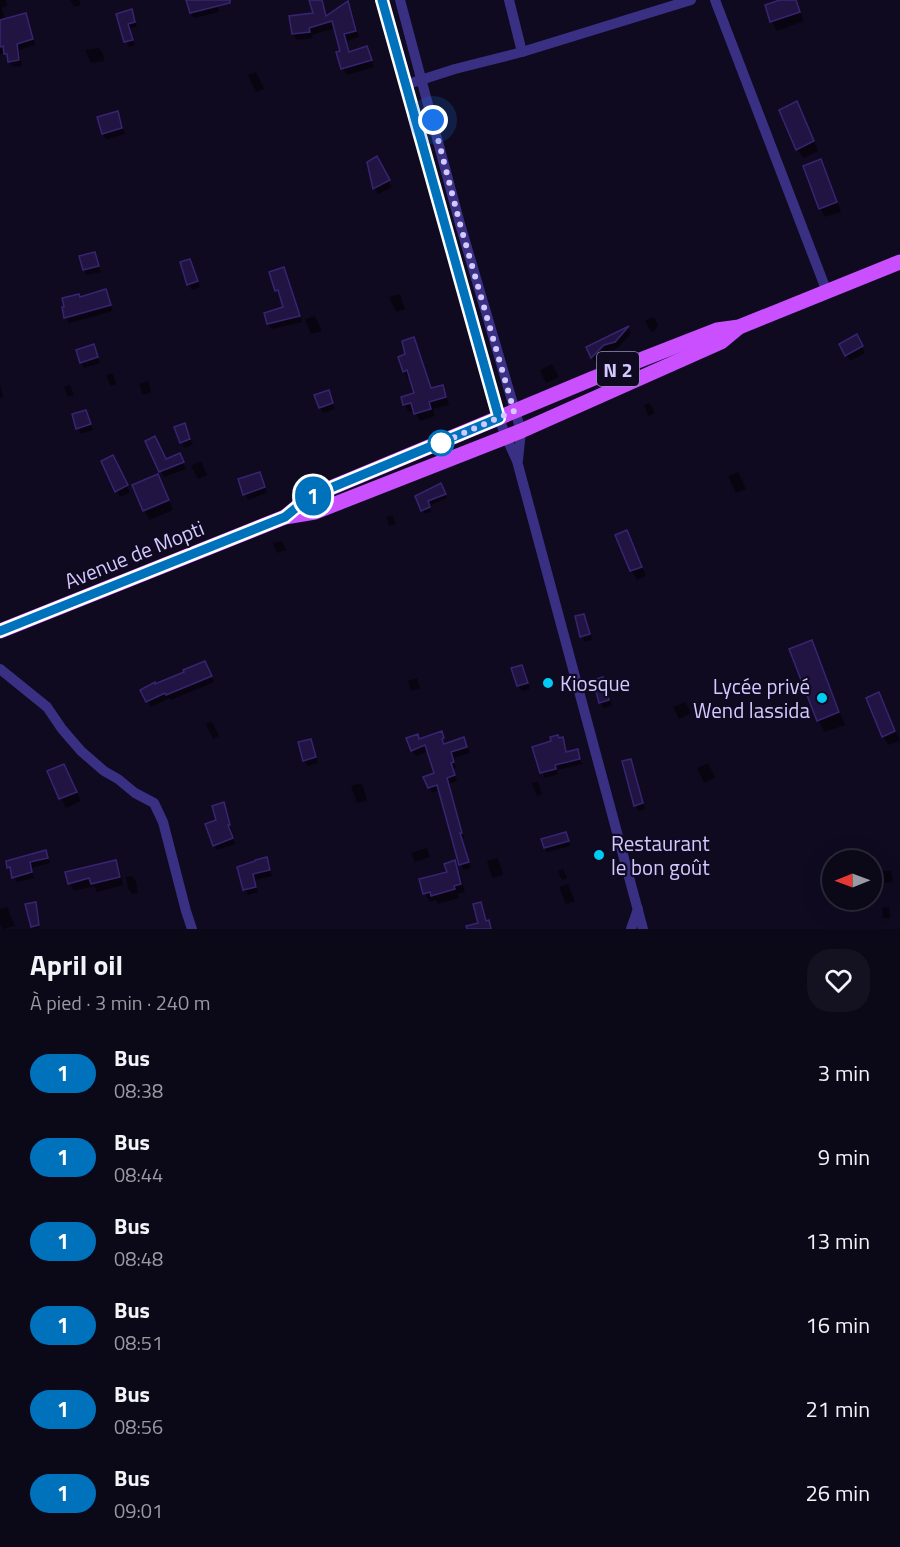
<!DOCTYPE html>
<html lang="fr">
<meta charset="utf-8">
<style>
:root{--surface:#0b0818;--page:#141121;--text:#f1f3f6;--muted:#9a9aa2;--line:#2b2937}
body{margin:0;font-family:"Titillium Web",sans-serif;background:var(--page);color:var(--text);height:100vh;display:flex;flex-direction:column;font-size:22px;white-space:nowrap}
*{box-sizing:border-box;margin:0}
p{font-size:20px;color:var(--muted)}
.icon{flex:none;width:33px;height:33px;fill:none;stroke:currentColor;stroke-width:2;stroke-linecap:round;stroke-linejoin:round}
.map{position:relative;height:929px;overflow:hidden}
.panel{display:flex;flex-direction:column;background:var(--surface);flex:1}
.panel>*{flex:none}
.badge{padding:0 12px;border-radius:20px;font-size:21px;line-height:39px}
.needle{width:39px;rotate:269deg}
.fabs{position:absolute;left:822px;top:850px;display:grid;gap:12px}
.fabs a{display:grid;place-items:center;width:60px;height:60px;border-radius:50%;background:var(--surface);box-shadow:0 6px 24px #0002,0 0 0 2px var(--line);font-size:30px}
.you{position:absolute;width:30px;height:30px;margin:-15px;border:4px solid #fff;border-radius:50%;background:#1a73e8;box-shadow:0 0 0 9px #1a73e833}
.map>.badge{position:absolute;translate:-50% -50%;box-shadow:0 0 0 3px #fff}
.round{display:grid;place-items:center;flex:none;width:63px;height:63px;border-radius:24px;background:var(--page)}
.head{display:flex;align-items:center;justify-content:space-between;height:102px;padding:0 30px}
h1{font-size:28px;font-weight:700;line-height:45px}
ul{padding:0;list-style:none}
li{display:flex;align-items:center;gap:18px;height:84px;padding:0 30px}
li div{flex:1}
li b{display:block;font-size:22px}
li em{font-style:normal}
li .badge{min-width:66px;font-weight:700;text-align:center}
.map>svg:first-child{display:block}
.shadow{fill:#0007}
.building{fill:#211443;stroke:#382471;stroke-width:1.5}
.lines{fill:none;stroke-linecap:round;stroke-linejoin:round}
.minor{stroke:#393084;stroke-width:10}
.primary{stroke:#ca50ff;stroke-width:15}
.line-casing{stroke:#fff;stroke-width:14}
.line{stroke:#0072bc;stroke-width:9}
.walk{stroke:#d3c9ff;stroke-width:6;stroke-dasharray:0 10.8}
.stop-dot{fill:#fff;stroke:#0072bc;stroke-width:3}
.poi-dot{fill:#00cbf4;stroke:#0f0a20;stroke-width:2}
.labels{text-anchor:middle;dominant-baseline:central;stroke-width:4.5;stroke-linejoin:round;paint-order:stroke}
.shield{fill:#0f0a20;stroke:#9890bc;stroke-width:1.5}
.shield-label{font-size:20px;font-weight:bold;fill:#d3c9ff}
.street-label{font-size:21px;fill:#d3c9ff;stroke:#0f0a20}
.poi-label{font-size:21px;fill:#d3c9ff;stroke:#0f0a20;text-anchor:start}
</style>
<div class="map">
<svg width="900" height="929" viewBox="0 0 900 929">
<rect width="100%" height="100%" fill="#0f0a20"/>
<g class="shadow">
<polygon points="0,0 6,0 7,6 2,8 5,20 26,15 29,21 35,45 19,50 22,66 13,67 5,52 0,54"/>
<polygon points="70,0 79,0 81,5 74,7"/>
<polygon points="188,0 216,0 219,12 194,18 191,13"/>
<polygon points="311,0 322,0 327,17 347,3 351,9 359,37 347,41 350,54 367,48 374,67 347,75 343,68 342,52 335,28 312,35 313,38 297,40 293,34 291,18 315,14"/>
<polygon points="785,0 795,0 804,21 777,31 772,22 767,6"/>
<polygon points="131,11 137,27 130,28 135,45 129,47 118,15"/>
<polygon points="99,48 103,54 104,61 91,63 85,50"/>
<polygon points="256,72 264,89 256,92 248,75"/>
<polygon points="802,112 818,151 803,158 797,149"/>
<polygon points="117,113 120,119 125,134 106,140 103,134 99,118"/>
<polygon points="376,158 392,187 378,194 375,189 368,162"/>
<polygon points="821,161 826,170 841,212 825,217 820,208"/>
<polygon points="94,253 97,259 101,272 87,275 84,270"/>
<polygon points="190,261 200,287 192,290 188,284"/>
<polygon points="283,268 287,274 302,322 272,329 268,324 285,308 276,290"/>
<polygon points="400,294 405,309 396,312 389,297"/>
<polygon points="111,306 113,311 69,323 67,319"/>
<polygon points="315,316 322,331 311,334 305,319"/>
<polygon points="654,317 658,325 655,330 651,332 645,321"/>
<polygon points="629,328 631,333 618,348 608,351 595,362 592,357 604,339"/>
<polygon points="856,336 865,353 850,361 841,345"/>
<polygon points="413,339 418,346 432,390 442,387 446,394 449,405 433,409 435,416 420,421 414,410 409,412 404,404 416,394 411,378 408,379 404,371 407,355"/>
<polygon points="96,352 100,363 84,368 81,362"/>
<polygon points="552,364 559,377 546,383 540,370"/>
<polygon points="113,373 116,384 111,386 106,375"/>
<polygon points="148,381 151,392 143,395 139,384"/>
<polygon points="0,384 3,397 0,398"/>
<polygon points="70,385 74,395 68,397 64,387"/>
<polygon points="331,398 335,409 323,413 320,407"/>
<polygon points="650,403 655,413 648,416 644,405"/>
<polygon points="86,412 93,430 81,434 78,428"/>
<polygon points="184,425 193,445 184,448 181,442"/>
<polygon points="147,441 166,461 182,460 186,469 164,477"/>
<polygon points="112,457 130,492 120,497 117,491"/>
<polygon points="201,461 207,475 198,479 191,466"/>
<polygon points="738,472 746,489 736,493 728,476"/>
<polygon points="262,479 267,493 248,500 245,494"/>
<polygon points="163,486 173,510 150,520 144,510"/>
<polygon points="443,489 447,498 429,506 431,512 425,514 417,497"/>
<polygon points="392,515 396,524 389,526 386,517"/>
<polygon points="617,535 631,541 646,576 637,580 632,571"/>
<polygon points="282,541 286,550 277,553 273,543"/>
<polygon points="584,615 587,621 592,640 585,642 582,636"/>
<polygon points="811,642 818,655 845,725 825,732 818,720"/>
<polygon points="522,667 525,672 530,689 522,691 518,686"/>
<polygon points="208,668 214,682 171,700 169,698 151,707 142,690 186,673"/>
<polygon points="417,678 420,688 411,691 408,681"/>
<polygon points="603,679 606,685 612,706 603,708 600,702"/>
<polygon points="879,694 900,741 888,745 883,736"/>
<polygon points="685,702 691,713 679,719 673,707"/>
<polygon points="212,722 219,736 213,739 206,724"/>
<polygon points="441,733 446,745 464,739 470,753 453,758 456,768 453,769 457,781 449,784 464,838 462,839 471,868 464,870 460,864 440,790 432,793 429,788 436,774 429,751 416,756 412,750 420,740"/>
<polygon points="562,739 567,753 577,751 582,764 557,770 558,774 545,778 534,748"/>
<polygon points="310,741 314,747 318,763 308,766 304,760"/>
<polygon points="631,761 634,767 645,809 639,811 635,805"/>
<polygon points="708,763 715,778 704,783 697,768"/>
<polygon points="49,772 69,775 81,801 66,808"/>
<polygon points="538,782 542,794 537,796 532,783"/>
<polygon points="361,783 364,789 367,801 357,803 351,786"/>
<polygon points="223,804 226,810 232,831 230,831 235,844 217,850 214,845"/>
<polygon points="568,838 570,846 547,852 545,847"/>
<polygon points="427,848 430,857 415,862 411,853"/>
<polygon points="45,851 50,863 31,868 34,878 17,882 9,867"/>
<polygon points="497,858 500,864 503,875 493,878 490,872 487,861"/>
<polygon points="266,859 269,864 272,876 255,880 258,892 248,895 245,890 239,868"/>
<polygon points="115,862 120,870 123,885 97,892 94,886 74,891 70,883"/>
<polygon points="454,862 459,870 465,892 457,894 459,898 438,904 436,900 430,902 425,893 449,873"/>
<polygon points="563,869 567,878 562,880 558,871"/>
<polygon points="883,871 891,871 893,882 884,883"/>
<polygon points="132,876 136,881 138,893 132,894 128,888 126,877"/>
<polygon points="568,884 575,901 566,904 559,887"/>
<polygon points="36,906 40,927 34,929 32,927"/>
<polygon points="7,907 15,926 3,929 0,924 0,909"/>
<polygon points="889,907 890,918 883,918 882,908"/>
</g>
<g class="building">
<polygon points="186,0 230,0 230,3 190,13"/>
<polygon points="309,0 322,0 326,16 348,1 356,31 344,34 349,52 367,46 372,60 341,69 336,52 340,51 332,21 309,28 310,32 292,34 289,16 313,13"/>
<polygon points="780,0 796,0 800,12 770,22 765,5"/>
<polygon points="132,9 135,22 128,24 133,40 124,42 116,14"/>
<polygon points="26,13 33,39 17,44 19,60 8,62 7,54 4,54 3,46 0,47 0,20"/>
<polygon points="797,101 814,141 796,150 779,110"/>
<polygon points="118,111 122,128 102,134 97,117"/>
<polygon points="377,156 390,180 373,189 367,162"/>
<polygon points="821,159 837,202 819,209 803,166"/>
<polygon points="95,252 99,266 83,270 79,256"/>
<polygon points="190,259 198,281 187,285 180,262"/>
<polygon points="284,267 300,316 267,324 264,313 283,307 278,290 275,291 269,272"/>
<polygon points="106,289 111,305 64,318 62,307 64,307 62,298 79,294 80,297"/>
<polygon points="629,326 615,342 604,345 591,358 586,347"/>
<polygon points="857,334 863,346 845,356 839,344"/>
<polygon points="414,337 431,388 443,385 446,397 429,402 431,409 414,414 411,403 403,405 401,397 414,393 407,370 403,372 398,357 405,354 402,341"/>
<polygon points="94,344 98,357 80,363 76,350"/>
<polygon points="329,390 333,403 319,408 314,395"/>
<polygon points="86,410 91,424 76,429 72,414"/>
<polygon points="185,423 190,439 180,443 174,427"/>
<polygon points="155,436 166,459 180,453 184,462 159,472 145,441"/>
<polygon points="113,455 128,485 115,492 101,461"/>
<polygon points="260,472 265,487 243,495 238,479"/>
<polygon points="158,474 169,500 143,511 132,485"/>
<polygon points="441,483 446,494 428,501 430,507 421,511 415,496"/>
<polygon points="627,530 642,567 630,571 615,535"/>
<polygon points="584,614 590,634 580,637 575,616"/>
<polygon points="812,640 839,712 817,721 789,649"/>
<polygon points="205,661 212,676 166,695 165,693 146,702 140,690 155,682 155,684 184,672 183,670"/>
<polygon points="522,665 528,683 517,686 511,668"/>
<polygon points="603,677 609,700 599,703 593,680"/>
<polygon points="879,692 895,731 882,737 866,698"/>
<polygon points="442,731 444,738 442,739 444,744 464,737 467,747 451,752 454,762 451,763 455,775 447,778 462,833 460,833 469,862 459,865 437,785 428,788 423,777 434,773 425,745 411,751 406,738 418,734 419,739"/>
<polygon points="558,735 559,738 563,737 566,752 578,749 580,759 555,765 556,769 540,773 532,747 551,741 550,737"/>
<polygon points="311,739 316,757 303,761 298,742"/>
<polygon points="631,759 643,803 634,806 622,761"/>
<polygon points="64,764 77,792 59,799 47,771"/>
<polygon points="224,802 230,825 228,825 233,838 213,846 205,824 216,820 212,806"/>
<polygon points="566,832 569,841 544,848 541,839"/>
<polygon points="46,850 48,858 30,862 32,872 12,878 10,867 7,868 6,861"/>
<polygon points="267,857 270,870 253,874 256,887 243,890 237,867 255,861 255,860"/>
<polygon points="116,860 120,877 91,884 89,878 68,884 65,872"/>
<polygon points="455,860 461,884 454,886 455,889 431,896 430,892 423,894 419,879 447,872 444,864"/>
<polygon points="36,902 39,925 31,927 25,904"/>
<polygon points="481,902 486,921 489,920 491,929 467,929 466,926 478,923 473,904"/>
</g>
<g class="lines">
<g class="minor">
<polyline points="382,0 499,418 506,437 517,461 643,929"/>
<polyline points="400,0 460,224 521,431 518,460"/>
<polyline points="509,0 522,52"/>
<polyline points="715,0 827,292"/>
<polyline points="405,85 455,69 522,52 691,0"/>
<polyline points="0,669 47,707 62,729 81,751 104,771 118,779 135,793 154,803 163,822 186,911 192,929"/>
<polyline points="631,929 638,909"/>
</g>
<g class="primary">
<polyline points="285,517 309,497 594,378 717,330 739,327 900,262"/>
<polyline points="0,631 285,517 315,512 521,431 721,342 739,327"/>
</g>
</g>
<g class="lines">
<g class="line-casing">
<polyline id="line" points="0,631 285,517 309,497 499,418 382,0"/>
</g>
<use href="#line" class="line"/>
<polyline class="walk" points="433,120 460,224 514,411 441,443"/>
</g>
<circle class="stop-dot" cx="441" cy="443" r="12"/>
<g class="poi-dot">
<circle cx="548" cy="683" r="6"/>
<circle cx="822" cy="698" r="6"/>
<circle cx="599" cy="855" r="6"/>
</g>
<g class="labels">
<rect class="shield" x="597" y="352" width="42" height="34" rx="4.5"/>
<g class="shield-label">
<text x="618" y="369">N 2</text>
</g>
<g class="street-label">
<text transform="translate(134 554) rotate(-22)">Avenue de Mopti</text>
</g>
<g class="poi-label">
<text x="560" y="683">Kiosque</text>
<text x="810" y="686" text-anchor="end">Lycée privé<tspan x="810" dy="24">Wend lassida</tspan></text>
<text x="611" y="843">Restaurant<tspan x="611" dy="24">le bon goût</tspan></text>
</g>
</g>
</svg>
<div class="fabs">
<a><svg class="needle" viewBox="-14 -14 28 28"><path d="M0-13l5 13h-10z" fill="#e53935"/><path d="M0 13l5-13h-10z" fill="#9a9aa2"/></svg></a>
</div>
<div class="you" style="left:433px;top:120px"></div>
<b class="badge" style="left:313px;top:496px;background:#0072bc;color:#fff">1</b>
</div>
<section class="panel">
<div class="head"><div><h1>April oil</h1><p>À pied · 3 min · 240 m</p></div><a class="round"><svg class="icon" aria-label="heart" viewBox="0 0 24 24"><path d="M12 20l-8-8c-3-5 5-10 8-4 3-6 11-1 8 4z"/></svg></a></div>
<ul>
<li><span class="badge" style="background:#0072bc;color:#fff">1</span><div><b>Bus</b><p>08:38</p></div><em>3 min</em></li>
<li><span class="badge" style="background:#0072bc;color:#fff">1</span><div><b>Bus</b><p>08:44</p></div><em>9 min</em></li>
<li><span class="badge" style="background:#0072bc;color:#fff">1</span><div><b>Bus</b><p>08:48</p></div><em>13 min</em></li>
<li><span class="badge" style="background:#0072bc;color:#fff">1</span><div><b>Bus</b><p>08:51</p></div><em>16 min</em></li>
<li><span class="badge" style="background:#0072bc;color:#fff">1</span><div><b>Bus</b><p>08:56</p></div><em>21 min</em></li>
<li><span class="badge" style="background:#0072bc;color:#fff">1</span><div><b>Bus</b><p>09:01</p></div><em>26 min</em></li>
</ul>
</section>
